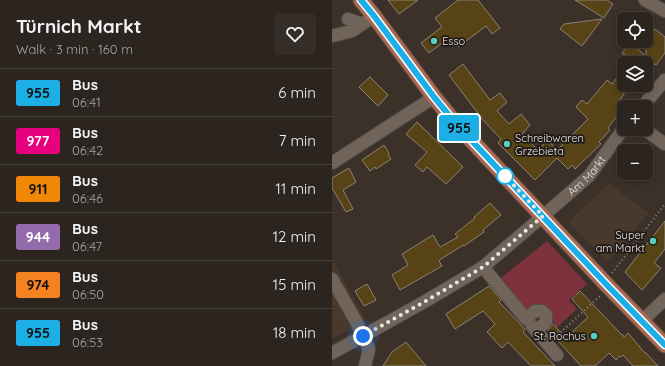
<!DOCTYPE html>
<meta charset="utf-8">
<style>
:root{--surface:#2c251f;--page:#342d28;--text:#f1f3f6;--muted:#a6a5a4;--line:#48423d}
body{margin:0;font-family:Quicksand,sans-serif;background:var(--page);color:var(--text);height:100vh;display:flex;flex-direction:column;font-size:15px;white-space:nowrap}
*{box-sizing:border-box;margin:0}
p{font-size:13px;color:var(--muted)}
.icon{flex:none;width:22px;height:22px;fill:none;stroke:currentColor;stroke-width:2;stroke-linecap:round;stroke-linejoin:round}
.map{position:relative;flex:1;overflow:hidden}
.side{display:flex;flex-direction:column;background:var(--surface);width:332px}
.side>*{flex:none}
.badge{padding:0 8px;border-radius:3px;font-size:14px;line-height:26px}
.controls{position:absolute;left:285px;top:12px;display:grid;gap:8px}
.controls a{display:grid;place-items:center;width:36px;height:36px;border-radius:6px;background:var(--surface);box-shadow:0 2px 6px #0003,0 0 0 1px var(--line);font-size:20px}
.you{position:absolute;width:20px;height:20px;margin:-10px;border:3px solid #fff;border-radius:50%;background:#1a73e8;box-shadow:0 0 0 6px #1a73e833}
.map>.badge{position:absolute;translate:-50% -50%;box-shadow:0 0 0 2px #fff}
.round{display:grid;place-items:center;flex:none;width:42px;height:42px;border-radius:6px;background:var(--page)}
.overview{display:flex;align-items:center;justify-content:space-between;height:68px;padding:0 16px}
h1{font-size:19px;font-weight:700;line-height:30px}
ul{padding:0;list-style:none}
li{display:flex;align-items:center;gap:12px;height:48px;padding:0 16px;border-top:1px solid var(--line)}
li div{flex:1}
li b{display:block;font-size:15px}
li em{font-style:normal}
li .badge{min-width:44px;font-weight:700;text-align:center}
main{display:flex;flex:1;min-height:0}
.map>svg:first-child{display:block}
.built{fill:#48392c}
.green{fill:#7e323d}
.building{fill:#574315;stroke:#898376}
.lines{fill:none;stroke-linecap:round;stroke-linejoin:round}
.minor-casing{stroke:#574f48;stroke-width:14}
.major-casing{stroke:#574f48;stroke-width:17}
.path{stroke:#958c86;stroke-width:2;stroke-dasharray:1 3;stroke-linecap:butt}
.minor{stroke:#70645b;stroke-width:12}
.major{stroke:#ae6750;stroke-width:15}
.line-casing{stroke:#fff;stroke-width:9}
.line{stroke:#1cafe6;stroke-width:6}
.walk{stroke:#eee7e2;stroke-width:4;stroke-dasharray:0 7.2}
.poi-dot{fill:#5acebc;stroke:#1f1a17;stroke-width:1.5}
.stop-dot{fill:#fff;stroke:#1cafe6;stroke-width:2}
.labels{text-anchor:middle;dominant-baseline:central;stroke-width:3.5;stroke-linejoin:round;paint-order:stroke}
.poi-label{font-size:11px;fill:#eee7e2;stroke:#1f1a17;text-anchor:start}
.street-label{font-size:11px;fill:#eee7e2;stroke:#1f1a17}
</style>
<main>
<section class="side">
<div class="overview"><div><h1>Türnich Markt</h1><p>Walk · 3 min · 160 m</p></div><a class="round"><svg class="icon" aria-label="heart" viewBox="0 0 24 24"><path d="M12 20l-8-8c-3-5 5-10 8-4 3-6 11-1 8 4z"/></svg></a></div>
<ul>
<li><span class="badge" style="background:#1cafe6;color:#111">955</span><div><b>Bus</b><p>06:41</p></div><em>6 min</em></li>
<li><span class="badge" style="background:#e6007e;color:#fff">977</span><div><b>Bus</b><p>06:42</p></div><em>7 min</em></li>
<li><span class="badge" style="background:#f08706;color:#111">911</span><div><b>Bus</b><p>06:46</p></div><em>11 min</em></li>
<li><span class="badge" style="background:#936aab;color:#fff">944</span><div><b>Bus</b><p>06:47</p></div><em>12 min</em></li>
<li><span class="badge" style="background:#f58220;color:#111">974</span><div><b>Bus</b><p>06:50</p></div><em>15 min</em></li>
<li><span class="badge" style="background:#1cafe6;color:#111">955</span><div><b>Bus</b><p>06:53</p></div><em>18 min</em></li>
</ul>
</section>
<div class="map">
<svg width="333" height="366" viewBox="0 0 333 366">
<rect width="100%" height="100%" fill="#3b3129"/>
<g class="built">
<polygon points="277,184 317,213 275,262 236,222"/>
<polygon points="0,260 34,320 0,339"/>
</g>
<polygon class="green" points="215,241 255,284 237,300 245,309 224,328 219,313 195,311 169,278"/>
<g class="building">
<polygon points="56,0 86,0 67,14"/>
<polygon points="126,0 146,0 168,28 160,34 154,26 126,47 118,37 97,53 89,43 110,27 103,18"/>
<polygon points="243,0 275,0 281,4 272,18"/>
<polygon points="270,19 250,46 228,29 232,24"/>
<polygon points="323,29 333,37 333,53 324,65 321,63 303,63 290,53 298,43 314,56 314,30 319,34"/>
<polygon points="131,64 158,100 168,93 175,102 165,111 177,124 189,114 198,125 190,134 206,150 216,140 225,150 256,119 244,107 250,100 255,104 275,80 280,84 292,69 292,94 288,100 294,104 276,128 278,130 267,142 269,144 243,169 240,165 236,169 225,158 203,180 166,143 169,139 151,120 117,75"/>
<polygon points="38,77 56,95 46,106 27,87"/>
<polygon points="85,122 131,167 114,184 95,167 91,172 83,165 95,152 74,134"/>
<polygon points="52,145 57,153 56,154 59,159 44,169 43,167 38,171 30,160"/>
<polygon points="17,168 24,182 11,190 21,209 14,212 0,188 0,178"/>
<polygon points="158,203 169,215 151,230 152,232 132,246 131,245 109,259 107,261 110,266 68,290 60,275 76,265 70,254 101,235 108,247 126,237 123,234 143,218 142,217"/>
<polygon points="333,221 333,249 322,263 329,268 310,290 293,272"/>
<polygon points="35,284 44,300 32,306 23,291"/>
<polygon points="157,286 169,300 167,302 193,329 191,332 223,366 199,366 176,342 170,348 155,332 163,324 151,311 123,329 114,314"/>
<polygon points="248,291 290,335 290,334 292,337 296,333 313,353 314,353 326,366 301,366 291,355 289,357 288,356 284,360 277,353 263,366 249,366 216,330 221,324 234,338 256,317 240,299"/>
<polygon points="74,342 94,366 51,366 60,352"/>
</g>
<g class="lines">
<g class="minor-casing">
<g id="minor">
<polyline points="313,0 333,11"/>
<polyline points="16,19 30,24"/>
<polyline points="0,36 20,31 42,16"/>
<polyline points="310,107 333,80"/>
<polyline points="312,129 333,144"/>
<polyline points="0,163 102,97"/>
<polyline points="151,267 194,319 203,311 210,311 214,315 214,322 204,331"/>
<polyline points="0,279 25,323 37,349 33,366"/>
<polyline points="310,321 333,299"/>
<polyline points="200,326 225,355"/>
<path id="s1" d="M0 353 31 336 92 302 151 267 211 216 257 176 292 128"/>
</g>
</g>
<g class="major-casing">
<polyline id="major" points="29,0 42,16 102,97 125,125 273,283 333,345"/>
</g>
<g class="path">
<polyline points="280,273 333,204"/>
<polyline points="221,332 228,333 268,296"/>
</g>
<use href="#minor" class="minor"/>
<use href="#major" class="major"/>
</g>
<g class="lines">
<g class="line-casing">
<polyline id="line" points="29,0 42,16 102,97 125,125 273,283 333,345"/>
</g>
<use href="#line" class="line"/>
<polyline class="walk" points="31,336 92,302 151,267 211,216 168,171 173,176"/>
</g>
<g class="poi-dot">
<circle cx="102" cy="41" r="4"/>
<circle cx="175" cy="144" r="4"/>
<circle cx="321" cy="241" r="4"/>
<circle cx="262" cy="336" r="4"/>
</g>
<circle class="stop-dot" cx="173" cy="176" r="8"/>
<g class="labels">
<g class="poi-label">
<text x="110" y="41">Esso</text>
<text x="183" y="138">Schreibwaren<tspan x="183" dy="13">Grzebieta</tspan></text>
<text x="313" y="235" text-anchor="end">Super<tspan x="313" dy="13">am Markt</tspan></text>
<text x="254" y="336" text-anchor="end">St. Rochus</text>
</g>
<g class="street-label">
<text stroke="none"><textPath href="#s1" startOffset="312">Am Markt</textPath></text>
</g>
</g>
</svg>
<div class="controls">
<a><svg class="icon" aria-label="locate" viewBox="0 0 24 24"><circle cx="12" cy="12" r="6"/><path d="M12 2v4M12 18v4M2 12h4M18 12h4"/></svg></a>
<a><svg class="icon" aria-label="layers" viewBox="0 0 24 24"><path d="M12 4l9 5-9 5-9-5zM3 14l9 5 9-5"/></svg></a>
<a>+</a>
<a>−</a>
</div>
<div class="you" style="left:31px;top:336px"></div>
<b class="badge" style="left:127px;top:128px;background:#1cafe6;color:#111">955</b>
</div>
</main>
